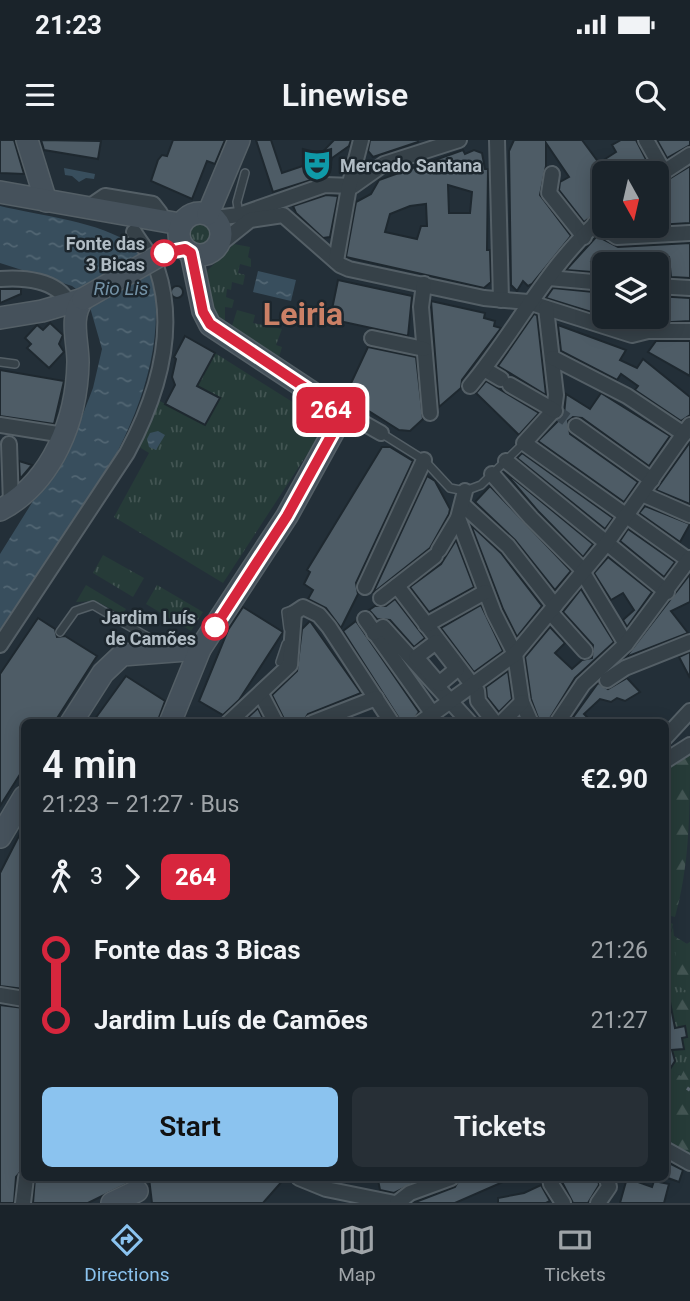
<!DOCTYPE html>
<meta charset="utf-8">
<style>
:root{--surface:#1a232a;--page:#272f36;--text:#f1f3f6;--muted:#9fa4a8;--line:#384047;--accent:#8bc3ef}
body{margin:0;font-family:Roboto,sans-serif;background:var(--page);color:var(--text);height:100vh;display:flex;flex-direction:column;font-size:26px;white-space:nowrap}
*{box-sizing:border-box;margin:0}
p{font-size:23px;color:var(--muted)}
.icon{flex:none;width:38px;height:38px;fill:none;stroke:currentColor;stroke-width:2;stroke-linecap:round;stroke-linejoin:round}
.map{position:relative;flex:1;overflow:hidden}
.drawer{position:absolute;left:21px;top:579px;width:648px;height:462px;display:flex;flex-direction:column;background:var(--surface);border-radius:10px;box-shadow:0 4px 18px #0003,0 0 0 2px var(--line)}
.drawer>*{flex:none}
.badge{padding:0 14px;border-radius:10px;font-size:24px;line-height:46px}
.needle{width:46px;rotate:172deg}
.controls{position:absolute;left:592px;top:21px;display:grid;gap:14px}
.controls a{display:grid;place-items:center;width:77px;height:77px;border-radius:10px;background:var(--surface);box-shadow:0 4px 18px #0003,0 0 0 2px var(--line);font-size:35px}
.map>.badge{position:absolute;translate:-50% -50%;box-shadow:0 0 0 4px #fff}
.legs{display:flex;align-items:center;gap:10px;height:77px;padding:0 21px;font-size:23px}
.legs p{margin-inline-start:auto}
.head{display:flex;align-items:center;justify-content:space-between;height:119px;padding:0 21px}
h1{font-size:38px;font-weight:600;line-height:52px}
.action{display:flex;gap:14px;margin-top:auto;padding:14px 21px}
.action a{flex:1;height:80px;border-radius:10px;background:var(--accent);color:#111;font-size:28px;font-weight:600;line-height:80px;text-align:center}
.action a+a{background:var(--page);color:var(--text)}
ul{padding:0 21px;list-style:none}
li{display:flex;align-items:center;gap:24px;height:70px;font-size:26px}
li i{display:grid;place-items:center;width:10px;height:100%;margin:0 9px;background:currentColor}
li i::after{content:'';width:18px;height:18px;margin:-9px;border:5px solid;border-radius:50%;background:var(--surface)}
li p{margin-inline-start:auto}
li:first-child i{background:linear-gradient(#0000 50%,currentColor 0)}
li:last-child i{background:linear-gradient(currentColor 50%,#0000 0)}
.status{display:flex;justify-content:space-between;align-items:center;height:49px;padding:0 35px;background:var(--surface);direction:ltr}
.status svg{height:19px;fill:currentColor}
header{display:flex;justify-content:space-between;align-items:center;height:91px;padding:0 21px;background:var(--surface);font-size:32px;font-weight:600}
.dock{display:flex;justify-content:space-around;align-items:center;height:98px;border-top:2px solid var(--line);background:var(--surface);font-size:19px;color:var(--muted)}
.dock a{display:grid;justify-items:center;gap:4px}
.dock .current{color:var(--accent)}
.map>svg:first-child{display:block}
.grass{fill:url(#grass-tufts)}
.forest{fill:url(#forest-firs)}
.water{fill:url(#water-ripples)}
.building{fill:#4e5c66;stroke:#1e282f;stroke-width:2;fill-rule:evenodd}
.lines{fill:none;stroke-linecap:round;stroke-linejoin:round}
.street-tunnel{stroke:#38444d;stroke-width:14;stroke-dasharray:14 7;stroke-linecap:butt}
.lane-casing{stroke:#545f66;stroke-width:10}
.street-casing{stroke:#545f66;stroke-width:18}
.secondary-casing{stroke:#545f66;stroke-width:24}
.lane{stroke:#364148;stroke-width:7}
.street{stroke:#364148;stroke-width:14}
.secondary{stroke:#45515b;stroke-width:21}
.rail{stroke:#59666f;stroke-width:3.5;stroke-dasharray:7 7;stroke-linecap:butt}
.secondary-bridge-casing{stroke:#545f66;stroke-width:24;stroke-linecap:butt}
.secondary-bridge{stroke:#45515b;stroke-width:21}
.line-1-casing{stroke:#fff;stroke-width:16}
.line-1{stroke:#d7263d;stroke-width:10}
.stop-1-dot{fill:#fff;stroke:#d7263d;stroke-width:3.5}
.labels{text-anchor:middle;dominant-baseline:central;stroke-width:5;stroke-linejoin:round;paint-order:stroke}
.poi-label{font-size:18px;font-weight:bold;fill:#b1bcc4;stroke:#1c262d;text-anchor:start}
.stop-label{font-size:18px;font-weight:bold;fill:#b1bcc4;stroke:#1c262d;text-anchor:end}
.water-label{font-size:19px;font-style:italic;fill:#7492a6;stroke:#1c262d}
.town-label{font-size:32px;font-weight:bold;fill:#cb8066;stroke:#1c262d}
</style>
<div class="status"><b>21:23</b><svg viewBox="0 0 49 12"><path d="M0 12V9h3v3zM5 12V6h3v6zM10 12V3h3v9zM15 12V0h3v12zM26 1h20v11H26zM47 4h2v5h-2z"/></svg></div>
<header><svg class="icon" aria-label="menu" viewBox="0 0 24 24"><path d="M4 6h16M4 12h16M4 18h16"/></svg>Linewise<svg class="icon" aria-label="search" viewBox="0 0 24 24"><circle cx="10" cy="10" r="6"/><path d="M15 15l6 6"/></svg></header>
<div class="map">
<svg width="690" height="1063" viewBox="0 0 690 1063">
<defs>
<pattern id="grass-tufts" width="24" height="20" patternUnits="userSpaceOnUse" patternTransform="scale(1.75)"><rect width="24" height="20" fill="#263b38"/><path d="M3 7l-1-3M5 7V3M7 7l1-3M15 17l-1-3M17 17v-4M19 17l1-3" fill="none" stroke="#435553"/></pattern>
<pattern id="forest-firs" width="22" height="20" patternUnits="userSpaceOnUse" patternTransform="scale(1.75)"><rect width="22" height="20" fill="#263b38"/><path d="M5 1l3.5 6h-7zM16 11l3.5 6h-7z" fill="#435553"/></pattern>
<pattern id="water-ripples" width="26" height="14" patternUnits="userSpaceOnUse" patternTransform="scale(1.75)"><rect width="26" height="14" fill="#384e5d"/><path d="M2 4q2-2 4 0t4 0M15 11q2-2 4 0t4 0" fill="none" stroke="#526673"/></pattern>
</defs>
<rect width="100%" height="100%" fill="#232f38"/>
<g class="grass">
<circle cx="200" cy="95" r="12"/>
<polygon points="234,104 250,107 248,117 251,119 251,127 240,124 238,133 245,135 243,145 232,142 231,150 227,149 226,157 234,160 232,168 225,167 225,185 215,181 203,145 206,132"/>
<polygon points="237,170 255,175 253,183 282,189 276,205 282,207 279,217 232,186"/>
<polygon points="215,213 310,273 300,288 317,299 223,443 114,377 149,313 136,305 158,260 205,285 220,258 191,242 206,230"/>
<polygon points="103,415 144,438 133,457 93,433"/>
<polygon points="86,445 126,469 122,475 96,461 76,462"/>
<polygon points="157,445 203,472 191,491 146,464"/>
<path d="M673 787 674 796 687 804 690 802V940L669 930 674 921C666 878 657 830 673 787Z"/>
</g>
<g class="forest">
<path d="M690 612C690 668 690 724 675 777L671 776 669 782 673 784 665 814V628Z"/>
<polygon points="674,796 687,804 690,802 690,853 678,846"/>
<polygon points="676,854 690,862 690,893 678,888 675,866 665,867 665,855"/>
<polygon points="665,927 681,936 684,930 690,929 690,1016 665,1001"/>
</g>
<g class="water">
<polygon points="64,28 95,34 94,39 86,38 79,42 72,36 65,35"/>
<path d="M0 66C37 75 103 82 132 105 153 123 156 147 156 172 156 289 62 400 0 494V414L76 292 93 248 102 209 87 157 72 146 0 123Z"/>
<polygon points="258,131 296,140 291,161 253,152"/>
<polygon points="158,291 165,295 156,310 149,307 147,299 150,293"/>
</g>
<g class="building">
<polygon points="0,0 14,0 24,34 0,33"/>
<polygon points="41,0 101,1 98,19 44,10"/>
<polygon points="173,0 225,0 215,24 207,21 192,59 151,41 158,20 162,15 167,16"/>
<polygon points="256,0 271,0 282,33 312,23 334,0 351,0 349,6 332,18 327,35 273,52"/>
<polygon points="370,0 418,0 418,2 373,17 368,11"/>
<polygon points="514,0 582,0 599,23 616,12 612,5 621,0 636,0 651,29 647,33 604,33 604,67 584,82 559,50 560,42 569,37 546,3 546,26 540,55 571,96 532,144 528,146 523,141 517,151 511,145 509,11"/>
<polygon points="657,0 690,0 690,5 667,18"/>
<path d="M463 10 465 14 474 10 482 13 485 29H488L487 110H490L491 142 484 148 346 117 356 62 371 54 379 40ZM448 45 472 52 470 73H449ZM426 64 427 86H421L417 99 385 92 390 74 410 66Z"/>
<polygon points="690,26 690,83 656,85 656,47"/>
<polygon points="326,55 338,56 330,97 323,98 296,73 293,66"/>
<polygon points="597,96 618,107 690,103 690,138 671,137 669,117 657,118 656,115 625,116 625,121 591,122 592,132 566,130"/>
<polygon points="338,140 412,156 408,196 330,179"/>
<circle cx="177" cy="152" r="6"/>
<polygon points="553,148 604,153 604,176 546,158"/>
<polygon points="0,149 21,149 21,154 0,163"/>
<polygon points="656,156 690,158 690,181 636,184 622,181 622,177 656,177"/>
<polygon points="431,161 485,173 484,178 495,181 494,186 501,188 462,240 461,248 439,267"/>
<polygon points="534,174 537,175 546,255 498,226"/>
<polygon points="50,183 63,195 59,204 64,212 49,228 27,208 31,204 25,198 37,185 43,190"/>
<polygon points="558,185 626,210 620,220 637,228 643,219 690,257 690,275 681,281 635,250 638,246 621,234 617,240 561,211"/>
<polygon points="185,196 215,213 197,246 220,258 205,285 165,264 175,245 172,237 176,219 174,217"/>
<polygon points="656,201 690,201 690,236 648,212"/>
<polygon points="368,207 416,217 423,279 410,291 399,290 345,256"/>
<polygon points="0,230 64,241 54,284 0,276"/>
<polygon points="486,241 539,273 519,295 476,253"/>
<polygon points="601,253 670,296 649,326 582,278 573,277 568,281 570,294 638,342 624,362 538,301 564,275 566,254 590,269"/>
<polygon points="690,302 690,364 656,350"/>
<polygon points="382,307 390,307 413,321 356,443 358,454 341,488 326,468 308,459 313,450 304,444 310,432 307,430"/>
<polygon points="522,313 613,378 605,389 517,318"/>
<polygon points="19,321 32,325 20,339"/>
<polygon points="504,331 593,404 583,417 538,371"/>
<polygon points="427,336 435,341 450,369 449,374 430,408 373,453"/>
<polygon points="490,346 571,431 555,450 515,400 475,362"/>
<polygon points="645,366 690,384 680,402 639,373"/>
<polygon points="471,385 501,413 542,466 517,497 503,469"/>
<polygon points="628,389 675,422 664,437 620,401"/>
<polygon points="456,400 474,447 429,472 410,447 441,424"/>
<polygon points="608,417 652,452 627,487 623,480 634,470 623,453 611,460 594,433"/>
<polygon points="690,434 690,462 671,471 688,493 626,517"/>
<polygon points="581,449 614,502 575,538 547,583 540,583 531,559 525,517 550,487 565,503 555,513 572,529 582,520 592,518 593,505 563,472"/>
<polygon points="395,459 425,498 414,507 390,480 377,479 369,470 375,466 386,466"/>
<polygon points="481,465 503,511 474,532 441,488"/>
<polygon points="243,467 283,492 239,560 223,575 199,561 228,490"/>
<polygon points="38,478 55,489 57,497 65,496 97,516 54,583 24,583 24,628 0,666 0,534"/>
<polygon points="310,481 361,553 308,574 302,583 286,583 272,555 297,531 302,489"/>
<polygon points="356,481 419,572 411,583 402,583 343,491"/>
<polygon points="690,512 690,538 679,517"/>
<polygon points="508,531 512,559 499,572 487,557 486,547"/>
<polygon points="126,536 165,561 157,583 123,583 116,579 114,583 92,583"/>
<polygon points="627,538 640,552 625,561 617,558 611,562 600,559 584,574 593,583 569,583 598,543 608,549"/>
<polygon points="258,568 265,583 242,583"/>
<polygon points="24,686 24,849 0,846 0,733"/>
<polygon points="670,862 675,888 685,886 687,897 682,898 684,909 672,910 675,921 665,937 665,863"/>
<polygon points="0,865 24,868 24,1013 23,1029 16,1037 14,1063 0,1063"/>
<polygon points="669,1023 683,1030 679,1042 665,1037"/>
<polygon points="35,1038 139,1038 88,1063 33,1063"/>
<polygon points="149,1038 285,1038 263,1063 152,1063"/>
<polygon points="385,1038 424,1038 394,1053 380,1050 378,1040"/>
<polygon points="460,1038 512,1038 455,1063 413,1063 455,1047"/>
<polygon points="560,1038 598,1038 599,1045 588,1063 573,1063"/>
<polygon points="627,1038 652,1047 654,1041 669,1044 664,1063 620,1063"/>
<polygon points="541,1045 550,1061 546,1063 498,1063 498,1058 524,1053"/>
</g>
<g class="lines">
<polyline class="street-tunnel" points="555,271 576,286"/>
<g class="lane-casing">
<g id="lane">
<polyline points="239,74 237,62 245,33"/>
<polyline points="0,222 15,224"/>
<polyline points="381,293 424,320 450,348 465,351 481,345 524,303"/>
<polyline points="288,488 286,472 295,469"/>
<polyline points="60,492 75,471 93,465 163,506"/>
<polyline points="280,522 286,504"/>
</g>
</g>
<g class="street-casing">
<g id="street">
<polyline points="497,0 501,160"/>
<polyline points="646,0 664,32"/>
<polyline points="552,34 549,53 584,97"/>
<polyline points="656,37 690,15"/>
<polyline points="89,67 105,56 153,64 160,73"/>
<polyline points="215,78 239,75 325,45 353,46 384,24 459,0"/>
<polyline points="595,83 617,97 690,93"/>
<polyline points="215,108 250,80 283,75 340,125 349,129 484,158 528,162 632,195 648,191 690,191"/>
<polyline points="336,121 349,47 361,0"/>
<polyline points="549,138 604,143"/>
<path d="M0 139C23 137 57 140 68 162"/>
<polyline points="424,144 421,167 430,273"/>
<polyline points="656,146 690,148"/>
<polyline points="546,168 556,255 554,270 524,303 690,421"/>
<polyline points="372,198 424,209"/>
<polyline points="553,218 627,256 684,294"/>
<polyline points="484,229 501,239"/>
<polyline points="510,245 555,271"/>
<path d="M470 246C516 191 548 124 604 76"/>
<polyline points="334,276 351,276 381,293"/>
<polyline points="0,285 64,295"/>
<polyline points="576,286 652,340"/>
<polyline points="9,304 11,364"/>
<polyline points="506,321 667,452"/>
<polyline points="492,334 531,378 584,431"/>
<polyline points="642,354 690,375"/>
<polyline points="463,365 508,406 555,466"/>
<polyline points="458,378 494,473 515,514 522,562 531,583"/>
<polyline points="439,410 458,378 465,351"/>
<polyline points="583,433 626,504"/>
<polyline points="397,446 477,551 478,561 495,583"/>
<polyline points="365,447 424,320"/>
<polyline points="381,458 435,416"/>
<polyline points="551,473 585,511"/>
<polyline points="365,479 432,573"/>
<polyline points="426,485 485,452"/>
<polyline points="374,493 383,487 470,583"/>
<polygon points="436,502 457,529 439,544 416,517"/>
<path d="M0 505 127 313C157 257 178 192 157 129 152 116 141 104 134 92"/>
<polyline points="607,540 625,528 690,502"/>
<polyline points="261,554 276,583"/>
<polyline points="228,583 290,525 294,473 303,467 319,475 329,487 392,583"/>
<polyline points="312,583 376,558"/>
<polyline points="420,583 515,514 606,404 690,285"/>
<polyline points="501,583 522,562"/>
<polyline points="557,583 583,544 626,504 690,418"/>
<polyline points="665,598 690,571"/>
<polyline points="665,621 690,605"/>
<polyline points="0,855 24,859"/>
<polyline points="665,1009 690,1023"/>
<polyline points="299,1038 326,1049 395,1063"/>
<polyline points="550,1038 551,1044 563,1063"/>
<polyline points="23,1063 26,1038"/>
<polyline points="397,1063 410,1053 451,1038"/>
<polyline points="598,1063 609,1047 607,1038"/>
</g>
</g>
<g class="secondary-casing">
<g id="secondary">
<polyline points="27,0 46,61"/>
<polyline points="0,52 180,84"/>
<circle cx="200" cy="94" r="21"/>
<polyline points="208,74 239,0"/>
<polyline points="0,178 42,171 83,159"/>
<path d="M0 370C53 342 77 279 78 222 78 200 69 178 83 159"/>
<polyline points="71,583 103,533 122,515 200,509"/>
<polyline points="170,583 200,509 287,376 336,287 331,270 322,259 210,185 203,171 191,113"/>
<polyline points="0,697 24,657"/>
<polyline points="112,1063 137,1051"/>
</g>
</g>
<use href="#lane" class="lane"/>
<use href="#street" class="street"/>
<use href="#secondary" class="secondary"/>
<polyline class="rail" points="687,948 690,950"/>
<g class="secondary-bridge-casing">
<polyline id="secondary-bridge" points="83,159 164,113"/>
</g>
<use href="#secondary-bridge" class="secondary-bridge"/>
</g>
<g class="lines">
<g class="line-1-casing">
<polyline id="line-1" points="164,113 185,109 191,113 203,172 210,184 322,259 331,270 336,287 287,376 215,487"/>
</g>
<use href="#line-1" class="line-1"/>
</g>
<defs>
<g id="theatre-bare" transform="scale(2.415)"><path d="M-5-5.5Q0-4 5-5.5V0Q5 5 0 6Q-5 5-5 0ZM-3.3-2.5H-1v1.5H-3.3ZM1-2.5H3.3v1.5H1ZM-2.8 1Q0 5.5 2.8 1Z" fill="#0f9aa8" stroke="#1c262d" stroke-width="2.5" paint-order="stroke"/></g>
</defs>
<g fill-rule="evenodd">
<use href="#theatre-bare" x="317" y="25"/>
</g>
<g class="stop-1-dot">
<circle cx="164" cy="113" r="12"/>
<circle cx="215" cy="487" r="12"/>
</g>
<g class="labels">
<g class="poi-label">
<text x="340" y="25">Mercado Santana</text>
</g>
<g class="stop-label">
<text x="145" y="103">Fonte das<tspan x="145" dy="21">3 Bicas</tspan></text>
<text x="196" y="477">Jardim Luís<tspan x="196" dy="21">de Camões</tspan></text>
</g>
<g class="water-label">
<text x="121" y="148">Rio Lis</text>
</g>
<g class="town-label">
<text x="303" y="174">Leiria</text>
</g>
</g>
</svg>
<div class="controls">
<a><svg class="needle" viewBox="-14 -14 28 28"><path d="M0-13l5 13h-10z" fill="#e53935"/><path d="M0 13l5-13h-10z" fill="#9fa4a8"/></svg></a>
<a><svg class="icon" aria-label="layers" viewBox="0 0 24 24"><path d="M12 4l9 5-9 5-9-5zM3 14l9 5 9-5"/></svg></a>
</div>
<b class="badge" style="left:331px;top:270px;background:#d7263d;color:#fff">264</b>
<section class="drawer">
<div class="head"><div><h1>4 min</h1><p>21:23 – 21:27 · Bus</p></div><b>€2.90</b></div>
<div class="legs"><svg class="icon" aria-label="walk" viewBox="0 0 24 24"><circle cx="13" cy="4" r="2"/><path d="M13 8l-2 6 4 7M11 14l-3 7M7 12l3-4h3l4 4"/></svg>3<svg class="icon" aria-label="forward" viewBox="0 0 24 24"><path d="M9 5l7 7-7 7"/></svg><b class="badge" style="background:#d7263d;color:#fff">264</b></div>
<ul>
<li><i style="color:#d7263d"></i><b>Fonte das 3 Bicas</b><p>21:26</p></li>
<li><i style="color:#d7263d"></i><b>Jardim Luís de Camões</b><p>21:27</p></li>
</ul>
<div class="action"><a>Start</a><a>Tickets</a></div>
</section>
</div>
<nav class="dock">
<a class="current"><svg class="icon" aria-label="directions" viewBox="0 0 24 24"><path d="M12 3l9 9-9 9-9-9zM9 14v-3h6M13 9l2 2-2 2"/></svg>Directions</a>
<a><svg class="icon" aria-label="map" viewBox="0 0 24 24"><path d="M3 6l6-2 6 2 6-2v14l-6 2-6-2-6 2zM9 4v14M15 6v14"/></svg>Map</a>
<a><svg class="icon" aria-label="tickets" viewBox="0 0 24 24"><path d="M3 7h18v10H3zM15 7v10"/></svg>Tickets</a>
</nav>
